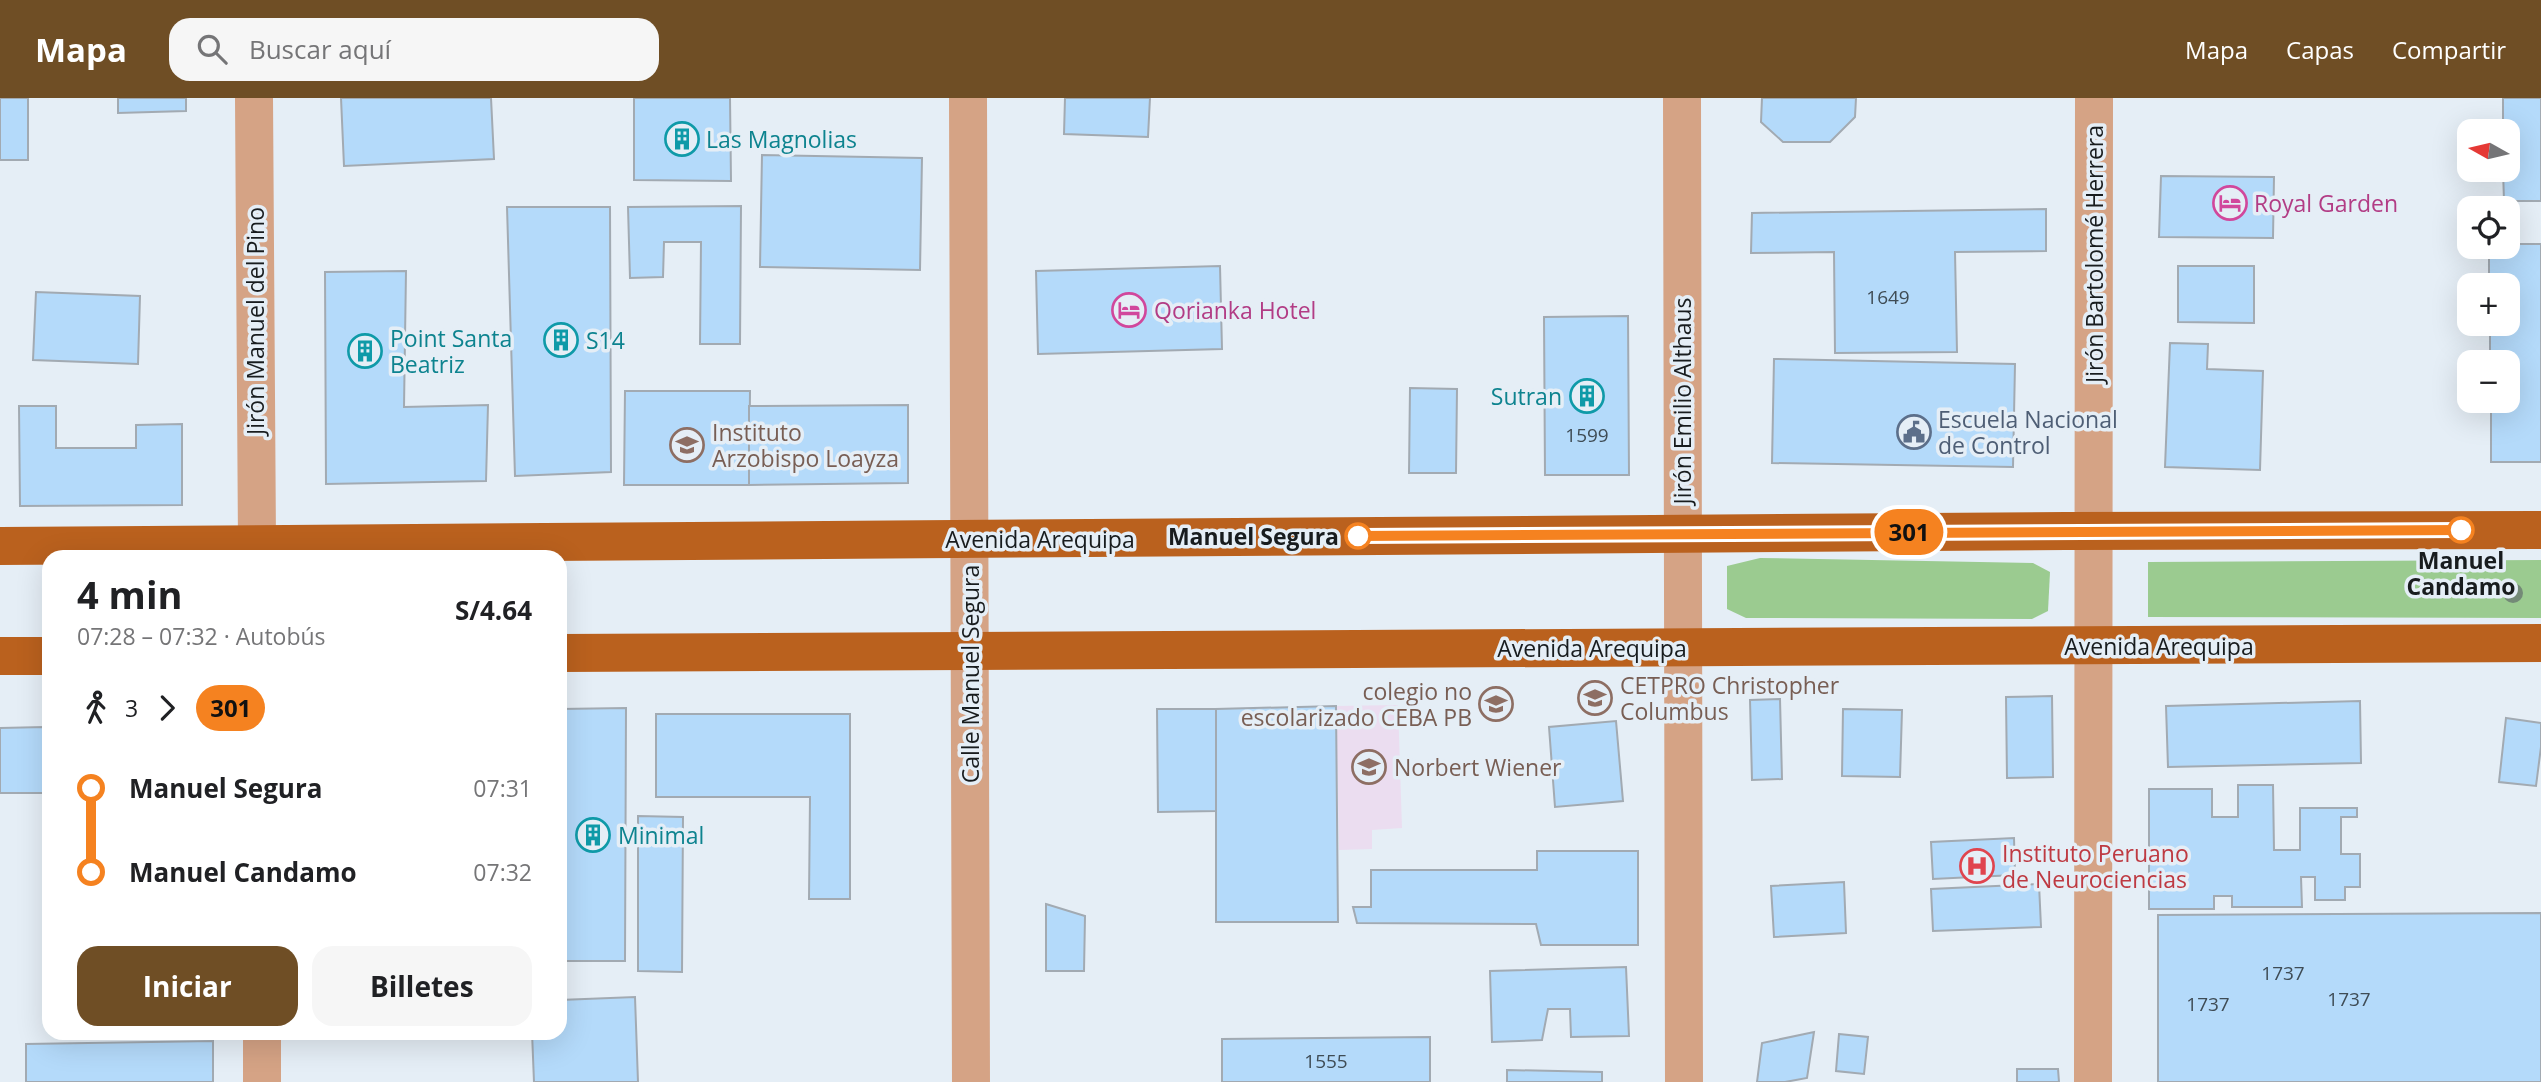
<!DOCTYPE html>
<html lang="es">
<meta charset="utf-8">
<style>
:root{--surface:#fff;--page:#f6f6f6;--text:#202124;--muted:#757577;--accent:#6f4e25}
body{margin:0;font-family:"Open Sans",sans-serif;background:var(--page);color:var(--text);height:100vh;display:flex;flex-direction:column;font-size:26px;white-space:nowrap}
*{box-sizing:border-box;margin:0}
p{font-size:23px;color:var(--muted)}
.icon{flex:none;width:38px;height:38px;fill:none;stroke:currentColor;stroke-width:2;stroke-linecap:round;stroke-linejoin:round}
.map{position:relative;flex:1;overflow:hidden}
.side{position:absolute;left:42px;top:452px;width:525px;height:490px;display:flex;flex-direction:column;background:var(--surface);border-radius:21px;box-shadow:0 7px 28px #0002}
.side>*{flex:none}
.badge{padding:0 14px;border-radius:23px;font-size:24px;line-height:46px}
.needle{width:46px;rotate:278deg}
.controls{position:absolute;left:2457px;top:21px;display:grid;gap:14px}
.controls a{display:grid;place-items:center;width:63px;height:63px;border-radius:14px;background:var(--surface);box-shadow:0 7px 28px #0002;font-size:35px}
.map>.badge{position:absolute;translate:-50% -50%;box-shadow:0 0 0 4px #fff}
.legs{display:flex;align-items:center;gap:10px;height:77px;padding:0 35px;font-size:23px}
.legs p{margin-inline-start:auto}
.summary{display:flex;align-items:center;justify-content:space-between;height:119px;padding:0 35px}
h1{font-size:38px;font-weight:700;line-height:52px}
.primary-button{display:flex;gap:14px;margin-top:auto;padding:14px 35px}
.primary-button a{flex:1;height:80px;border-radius:21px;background:var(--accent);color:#fff;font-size:28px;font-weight:700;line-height:80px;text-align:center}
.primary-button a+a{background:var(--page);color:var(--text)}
ul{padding:0 35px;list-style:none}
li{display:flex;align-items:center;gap:24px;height:84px;font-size:26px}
li i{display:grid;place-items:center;width:10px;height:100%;margin:0 9px;background:currentColor}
li i::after{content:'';width:18px;height:18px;margin:-9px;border:5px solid;border-radius:50%;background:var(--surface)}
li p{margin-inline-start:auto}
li:first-child i{background:linear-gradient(#0000 50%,currentColor 0)}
li:last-child i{background:linear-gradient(currentColor 50%,#0000 0)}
header{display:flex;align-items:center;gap:42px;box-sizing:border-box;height:98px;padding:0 35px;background:var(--accent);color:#fff}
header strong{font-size:33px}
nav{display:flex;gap:38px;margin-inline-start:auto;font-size:24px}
.search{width:490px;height:63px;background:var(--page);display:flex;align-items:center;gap:18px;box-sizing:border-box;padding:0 24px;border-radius:21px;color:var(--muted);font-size:26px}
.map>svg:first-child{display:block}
.education{fill:#ebddf0}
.green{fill:#9bcb90}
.building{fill:#b4dafa;stroke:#a2aab2;stroke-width:2}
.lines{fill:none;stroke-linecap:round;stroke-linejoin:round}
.minor{stroke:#d5a385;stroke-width:38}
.major{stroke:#ba611e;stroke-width:38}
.tree{fill:#748a77}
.line-1-casing{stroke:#fff;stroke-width:16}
.line-1{stroke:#f58220;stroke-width:10}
.stop-1-dot{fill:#fff;stroke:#f58220;stroke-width:3.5}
.labels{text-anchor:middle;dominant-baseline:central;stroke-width:7;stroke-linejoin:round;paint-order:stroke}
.number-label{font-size:19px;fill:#3f4c55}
.culture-label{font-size:23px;fill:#0d838f;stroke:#e5eef6;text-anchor:start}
.hotel-label{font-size:23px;fill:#b23c85;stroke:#e5eef6;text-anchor:start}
.street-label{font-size:23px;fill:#181c1e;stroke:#e5eef6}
.service-label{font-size:23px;fill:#4e5e75;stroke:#e5eef6;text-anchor:start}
.education-label{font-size:23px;fill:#785e54;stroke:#e5eef6;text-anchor:start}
.stop-label{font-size:23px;font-weight:bold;fill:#181c1e;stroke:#e5eef6;text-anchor:end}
.health-label{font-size:23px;fill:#be3a42;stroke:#e5eef6;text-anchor:start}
</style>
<header>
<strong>Mapa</strong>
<div class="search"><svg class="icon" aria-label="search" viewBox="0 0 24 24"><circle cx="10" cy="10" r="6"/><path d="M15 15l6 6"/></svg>Buscar aquí</div>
<nav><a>Mapa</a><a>Capas</a><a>Compartir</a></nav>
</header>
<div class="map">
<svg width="2541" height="984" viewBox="0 0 2541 984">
<rect width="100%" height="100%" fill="#e5eef6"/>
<polygon class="education" points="1398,607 1402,730 1372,732 1372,751 1339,752 1336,608"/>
<g class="green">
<polygon points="1760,460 2033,465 2050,474 2048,513 2032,521 1746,520 1727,511 1727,468"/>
<polygon points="2541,462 2541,520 2148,519 2148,464"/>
</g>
<g class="building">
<rect x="0" y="0" width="28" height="62"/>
<polygon points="118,0 186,0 186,13 118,15"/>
<polygon points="341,0 491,0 494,61 344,68"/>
<polygon points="634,0 730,0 731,83 634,82"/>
<polygon points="1065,0 1150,0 1148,39 1064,36"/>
<polygon points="1762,0 1856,0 1855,19 1830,44 1783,44 1761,24"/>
<polygon points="2503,0 2541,0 2541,103 2504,103 2503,72 2508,72 2508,33 2503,33"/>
<polygon points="762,57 922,60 920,172 760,169"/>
<polygon points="2161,78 2274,79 2273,140 2159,139"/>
<polygon points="741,108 740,246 700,246 701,144 664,144 663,179 630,180 628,109"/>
<polygon points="507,109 610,109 611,374 515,378"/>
<polygon points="2046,111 2046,153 1955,154 1957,254 1835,255 1834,154 1751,155 1752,115"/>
<polygon points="2508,146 2541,146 2541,364 2491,364 2491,303 2508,303 2508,264 2490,264 2490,226 2508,226 2508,187 2489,187 2489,149 2508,149"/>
<polygon points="1220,168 1222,251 1038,256 1036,173"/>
<polygon points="2178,168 2254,168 2254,225 2178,224"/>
<polygon points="406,173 404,309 488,307 486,383 326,386 325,174"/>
<polygon points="36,194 140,198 138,266 33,262"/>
<polygon points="1628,218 1629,377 1545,377 1544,219"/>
<polygon points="2170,245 2208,246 2207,271 2263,273 2260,372 2165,369"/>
<polygon points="1774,261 2015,266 2013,369 1772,365"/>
<polygon points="1410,290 1457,291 1456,375 1409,375"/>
<polygon points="625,293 750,293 749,387 624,387"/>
<polygon points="908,307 908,385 749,387 749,308"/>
<polygon points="19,308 56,308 56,350 136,350 136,327 182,326 182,407 20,408"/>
<polygon points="2052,598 2053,679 2007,680 2006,599"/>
<polygon points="1780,601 1782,681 1752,682 1750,602"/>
<polygon points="2360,603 2361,665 2168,669 2166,608"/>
<polygon points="1336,608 1338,824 1216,824 1216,611"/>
<polygon points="626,610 625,863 560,863 560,611"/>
<polygon points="1157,611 1216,611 1216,713 1158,714"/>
<polygon points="1843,611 1902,612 1900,679 1842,678"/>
<polygon points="656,616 850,616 850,801 809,801 810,699 656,699"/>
<polygon points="2506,620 2541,625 2541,649 2536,688 2499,684"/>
<polygon points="1616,623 1623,703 1555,709 1549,629"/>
<polygon points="44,629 44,695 0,695 0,630"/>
<rect x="44" y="629" width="5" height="66"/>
<polygon points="2238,687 2273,687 2274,752 2300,752 2300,710 2357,710 2357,719 2341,719 2341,756 2360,756 2360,789 2345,789 2345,802 2315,802 2315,779 2301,779 2302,809 2232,809 2232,798 2214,798 2214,811 2149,811 2149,691 2212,691 2212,719 2238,719"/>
<polygon points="638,718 683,719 682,874 638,873"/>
<polygon points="2014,740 2015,777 1933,781 1931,744"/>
<polygon points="1537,753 1638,753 1638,847 1541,847 1536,826 1357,825 1353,809 1371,809 1371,772 1537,772"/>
<polygon points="1844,784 1846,835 1774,839 1771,788"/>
<polygon points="2039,786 2041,829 1933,833 1931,791"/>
<polygon points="1046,806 1085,818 1084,873 1046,873"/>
<polygon points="2541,815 2541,984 2158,984 2158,817"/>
<polygon points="1626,869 1629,938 1571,939 1570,911 1548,911 1542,942 1492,944 1490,873"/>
<polygon points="635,899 638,984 534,984 532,934 560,934 560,902"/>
<polygon points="1814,934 1807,980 1785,984 1757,984 1762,945"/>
<polygon points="1839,936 1868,939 1864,976 1836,973"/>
<polygon points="1430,939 1430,984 1222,984 1222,941"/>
<polygon points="213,943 213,984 26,984 26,946"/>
<polygon points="2017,971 2058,971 2059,984 2017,984"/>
<polygon points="1507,972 1602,974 1602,984 1507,984"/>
</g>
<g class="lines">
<g class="minor">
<polyline points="254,0 257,446"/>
<polyline points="968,0 971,984"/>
<polyline points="1682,0 1684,984"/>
<polyline points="262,984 262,934"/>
<polyline points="2093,984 2094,0"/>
</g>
<g class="major">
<polyline points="0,448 2066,433 2541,432"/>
<polyline points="560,555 2541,545"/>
<polyline points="0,558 49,558"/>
</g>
</g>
<circle class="tree" cx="2513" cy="495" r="10"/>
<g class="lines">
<g class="line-1-casing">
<polyline id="line-1" points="1358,438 2461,432"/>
</g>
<use href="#line-1" class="line-1"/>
</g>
<defs>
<g id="building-ring" transform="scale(1.75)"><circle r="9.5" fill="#e5eef6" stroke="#0f9aa8" stroke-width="1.5"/><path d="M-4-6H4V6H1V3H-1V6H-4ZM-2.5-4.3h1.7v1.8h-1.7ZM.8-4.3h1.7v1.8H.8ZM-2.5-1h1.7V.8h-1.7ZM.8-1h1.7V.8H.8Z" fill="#0f9aa8"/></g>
<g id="hotel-ring" transform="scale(1.75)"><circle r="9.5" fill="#e5eef6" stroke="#d1479c" stroke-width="1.5"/><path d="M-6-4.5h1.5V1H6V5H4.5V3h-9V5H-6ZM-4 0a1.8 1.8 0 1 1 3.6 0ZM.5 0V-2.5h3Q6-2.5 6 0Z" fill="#d1479c"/></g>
<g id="civic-ring" transform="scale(1.75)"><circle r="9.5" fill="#e5eef6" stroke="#5c6f8a" stroke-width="1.5"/><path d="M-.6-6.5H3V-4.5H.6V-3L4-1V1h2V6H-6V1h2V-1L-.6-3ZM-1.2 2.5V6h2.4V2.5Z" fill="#5c6f8a"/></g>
<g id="university-ring" transform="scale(1.75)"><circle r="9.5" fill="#e5eef6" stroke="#8d6e63" stroke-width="1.5"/><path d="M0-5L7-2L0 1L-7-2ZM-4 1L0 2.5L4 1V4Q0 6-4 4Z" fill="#8d6e63"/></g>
<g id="school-ring" transform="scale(1.75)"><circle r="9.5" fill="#e5eef6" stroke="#8d6e63" stroke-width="1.5"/><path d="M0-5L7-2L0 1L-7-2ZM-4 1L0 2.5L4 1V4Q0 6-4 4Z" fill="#8d6e63"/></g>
<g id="hospital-ring" transform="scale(1.75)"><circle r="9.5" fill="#e5eef6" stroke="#e0444e" stroke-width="1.5"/><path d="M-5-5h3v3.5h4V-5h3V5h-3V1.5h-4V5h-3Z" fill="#e0444e"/></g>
</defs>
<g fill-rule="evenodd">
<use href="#building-ring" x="682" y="41"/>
<use href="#hotel-ring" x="2230" y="105"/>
<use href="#hotel-ring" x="1129" y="212"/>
<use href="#building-ring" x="561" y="242"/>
<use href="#building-ring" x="365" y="253"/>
<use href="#building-ring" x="1587" y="298"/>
<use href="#civic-ring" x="1914" y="334"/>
<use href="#university-ring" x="687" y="347"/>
<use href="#university-ring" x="1595" y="600"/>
<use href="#school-ring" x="1496" y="606"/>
<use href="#university-ring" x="1369" y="669"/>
<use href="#building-ring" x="593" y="737"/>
<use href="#hospital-ring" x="1977" y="768"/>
</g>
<g class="stop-1-dot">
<circle cx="2461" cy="432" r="12"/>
<circle cx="1358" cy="438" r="12"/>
</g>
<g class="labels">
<g class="number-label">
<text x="1888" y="199">1649</text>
<text x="1587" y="337">1599</text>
<text x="2283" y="875">1737</text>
<text x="2349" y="901">1737</text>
<text x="2208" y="906">1737</text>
<text x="1326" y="963">1555</text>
</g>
<g class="culture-label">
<text x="706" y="41">Las Magnolias</text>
<text x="390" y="240">Point Santa<tspan x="390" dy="26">Beatriz</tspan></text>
<text x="586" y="242">S14</text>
<text x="1562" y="298" text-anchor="end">Sutran</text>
<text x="618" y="737">Minimal</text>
</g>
<g class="hotel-label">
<text x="2254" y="105">Royal Garden</text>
<text x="1154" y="212">Qorianka Hotel</text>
</g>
<g class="street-label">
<text transform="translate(2094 156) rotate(-90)">Jirón Bartolomé Herrera</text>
<text transform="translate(255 223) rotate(-90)">Jirón Manuel del Pino</text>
<text transform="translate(1682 303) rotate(-90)">Jirón Emilio Althaus</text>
<text x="1040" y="441">Avenida Arequipa</text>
<text x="2159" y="548">Avenida Arequipa</text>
<text x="1592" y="550">Avenida Arequipa</text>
<text transform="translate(970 576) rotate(-90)">Calle Manuel Segura</text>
</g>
<g class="service-label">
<text x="1938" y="321">Escuela Nacional<tspan x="1938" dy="26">de Control</tspan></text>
</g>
<g class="education-label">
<text x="712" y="334">Instituto<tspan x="712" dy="26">Arzobispo Loayza</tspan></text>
<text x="1620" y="587">CETPRO Christopher<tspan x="1620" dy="26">Columbus</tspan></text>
<text x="1472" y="593" text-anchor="end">colegio no<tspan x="1472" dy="26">escolarizado CEBA PB</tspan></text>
<text x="1394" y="669">Norbert Wiener</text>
</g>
<g class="stop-label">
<text x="1339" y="438">Manuel Segura</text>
<text x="2461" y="462" text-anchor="middle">Manuel<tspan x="2461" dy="26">Candamo</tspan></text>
</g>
<g class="health-label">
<text x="2002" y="755">Instituto Peruano<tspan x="2002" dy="26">de Neurociencias</tspan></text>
</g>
</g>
</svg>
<div class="controls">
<a><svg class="needle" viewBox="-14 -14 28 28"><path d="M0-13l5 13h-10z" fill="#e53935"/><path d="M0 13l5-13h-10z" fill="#757577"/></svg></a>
<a><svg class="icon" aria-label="locate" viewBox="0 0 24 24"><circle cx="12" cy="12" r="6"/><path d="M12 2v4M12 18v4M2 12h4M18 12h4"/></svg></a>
<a>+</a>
<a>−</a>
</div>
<b class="badge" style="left:1909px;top:434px;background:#f58220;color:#111">301</b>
<section class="side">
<div class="summary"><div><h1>4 min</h1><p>07:28 – 07:32 · Autobús</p></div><b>S/4.64</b></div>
<div class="legs"><svg class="icon" aria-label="walk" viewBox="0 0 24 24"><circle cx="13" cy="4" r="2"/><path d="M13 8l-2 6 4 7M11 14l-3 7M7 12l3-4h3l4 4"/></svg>3<svg class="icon" aria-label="forward" viewBox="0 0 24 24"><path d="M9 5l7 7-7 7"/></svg><b class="badge" style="background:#f58220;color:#111">301</b></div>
<ul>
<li><i style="color:#f58220"></i><b>Manuel Segura</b><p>07:31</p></li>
<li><i style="color:#f58220"></i><b>Manuel Candamo</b><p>07:32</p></li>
</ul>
<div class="primary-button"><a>Iniciar</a><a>Billetes</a></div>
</section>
</div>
